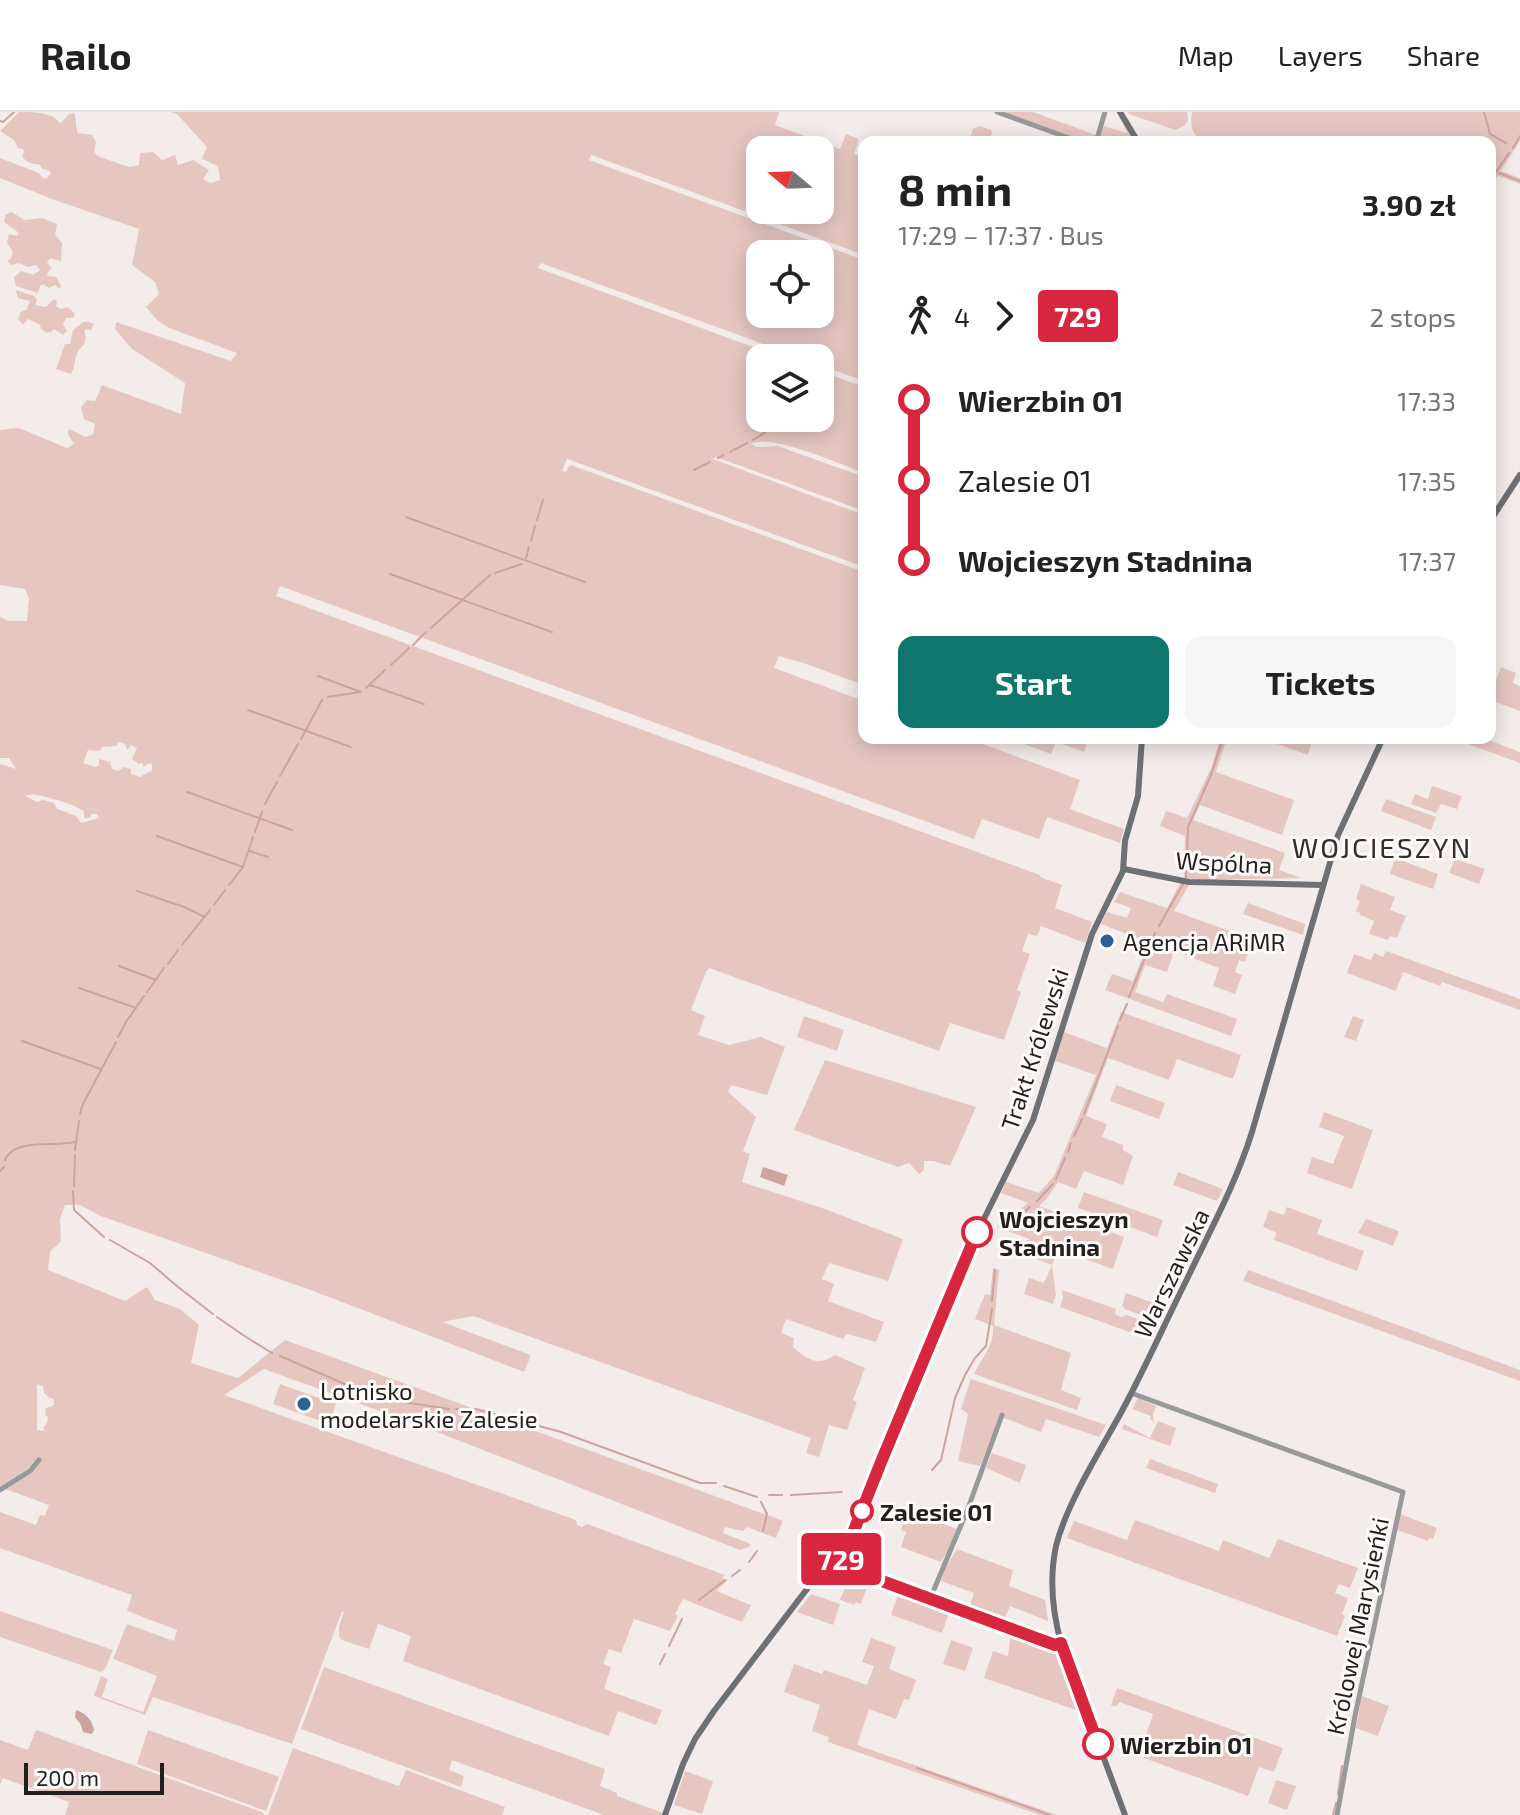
<!DOCTYPE html>
<meta charset="utf-8">
<style>
:root{--surface:#fff;--page:#f6f6f6;--text:#222;--muted:#767676;--line:#e0e0e0;--accent:#0f766e}
body{margin:0;font-family:"Exo 2",sans-serif;background:var(--page);color:var(--text);height:100vh;display:flex;flex-direction:column;font-size:30px;white-space:nowrap}
*{box-sizing:border-box;margin:0}
p{font-size:26px;color:var(--muted)}
.icon{flex:none;width:44px;height:44px;fill:none;stroke:currentColor;stroke-width:2;stroke-linecap:round;stroke-linejoin:round}
.map{position:relative;flex:1;overflow:hidden}
.drawer{position:absolute;left:858px;top:24px;width:638px;height:608px;display:flex;flex-direction:column;background:var(--surface);border-radius:16px;box-shadow:0 4px 20px #0003}
.drawer>*{flex:none}
.badge{padding:0 16px;border-radius:6px;font-size:28px;line-height:52px}
.needle{width:52px;rotate:289deg}
.controls{position:absolute;left:746px;top:24px;display:grid;gap:16px}
.controls a{display:grid;place-items:center;width:88px;height:88px;border-radius:16px;background:var(--surface);box-shadow:0 4px 20px #0003;font-size:40px}
.scale{position:absolute;left:24px;bottom:20px;width:140px;box-sizing:border-box;padding-left:8px;border:4px solid #221f1e;border-top:0;font-size:22px;line-height:28px;white-space:nowrap;color:#221f1e;-webkit-text-stroke:6px #fefafa;paint-order:stroke}
.map>.badge{position:absolute;translate:-50% -50%;box-shadow:0 0 0 4px #fff}
.legs{display:flex;align-items:center;gap:12px;height:88px;padding:0 40px;font-size:26px}
.legs p{margin-inline-start:auto}
.summary{display:flex;align-items:center;justify-content:space-between;height:136px;padding:0 40px}
h1{font-size:44px;font-weight:700;line-height:60px}
.primary-button{display:flex;gap:16px;margin-top:auto;padding:16px 40px}
.primary-button a{flex:1;height:92px;border-radius:16px;background:var(--accent);color:#fff;font-size:32px;font-weight:700;line-height:92px;text-align:center}
.primary-button a+a{background:var(--page);color:var(--text)}
ul{padding:0 40px;list-style:none}
li{display:flex;align-items:center;gap:28px;height:80px;font-size:30px}
li i{display:grid;place-items:center;width:12px;height:100%;margin:0 10px;background:currentColor}
li i::after{content:'';width:20px;height:20px;margin:-10px;border:6px solid;border-radius:50%;background:var(--surface)}
li p{margin-inline-start:auto}
li:first-child i{background:linear-gradient(#0000 50%,currentColor 0)}
li:last-child i{background:linear-gradient(currentColor 50%,#0000 0)}
header{display:flex;align-items:center;gap:48px;box-sizing:border-box;height:112px;padding:0 40px;background:var(--surface);border-bottom:2px solid var(--line)}
header strong{font-size:38px}
nav{display:flex;gap:44px;margin-inline-start:auto;font-size:28px}
.map>svg:first-child{display:block}
.green{fill:#e6c7c0;fill-rule:evenodd}
.water{fill:#cba49c}
.lines{fill:none;stroke-linecap:round;stroke-linejoin:round}
.stream{stroke:#cba49c;stroke-width:2}
.street{stroke:#97999b;stroke-width:5}
.secondary{stroke:#6d7074;stroke-width:6}
.line-1-casing{stroke:#fff;stroke-width:18}
.line-1{stroke:#d7263d;stroke-width:12}
.poi-dot{fill:#286299;stroke:#fefafa;stroke-width:3}
.stop-1-dot{fill:#fff;stroke:#d7263d;stroke-width:4}
.labels{text-anchor:middle;dominant-baseline:central;stroke-width:6;stroke-linejoin:round;paint-order:stroke}
.street-label{font-size:24px;fill:#221f1e;stroke:#fefafa}
.poi-label{font-size:24px;fill:#221f1e;stroke:#fefafa;text-anchor:start}
.stop-label{font-size:24px;font-weight:bold;fill:#221f1e;stroke:#fefafa;text-anchor:start}
.quarter-label{font-size:28px;letter-spacing:2px;fill:#332d2b;stroke:#fefafa}
</style>
<header>
<strong>Railo</strong>
<nav><a>Map</a><a>Layers</a><a>Share</a></nav>
</header>
<div class="map">
<svg width="1520" height="1703" viewBox="0 0 1520 1703">
<rect width="100%" height="100%" fill="#f4ecea"/>
<g class="green">
<path d="M19 0C34 0 54 0 60 12L69 2 74 1C77 8 75 14 78 21L92 23 96 30 94 39 97 44 129 55 139 53 140 41 153 40 162 48 175 43 178 53 193 48 209 58 203 67 211 71 220 68 218 54 202 47 207 35 177 2 170 0H779L775 13 840 37 846 22 859 27 854 42 864 46V143L591 43 589 48 864 148V269L820 253V246H802L541 151 538 156 783 246H760V306H820V259L864 275V361C840 352 771 321 751 332L757 335 778 334 864 365V399L716 345 713 347 864 403V455L567 347 562 359 566 360 568 355 571 353 864 460V573L806 552 779 544 774 556 864 589V626H967L1080 668 1070 697 1124 717 1120 731 1047 705 1039 727 982 707 974 727 280 474 276 484 1040 763V765L1062 773 1055 796 1092 810 1085 831 1041 814 1037 824 1028 822 1022 839 1030 842 1017 878 1021 880 1004 928 950 911 939 939 709 856 706 860 691 898 705 904 698 923 729 933 761 925 785 935 767 983 731 973 728 980 756 1005 743 1039 750 1042 742 1070 822 1096 903 1127 888 1169 829 1151 822 1167 834 1172 828 1189 884 1210 876 1230 847 1222 843 1227 786 1207 781 1221 794 1226 793 1235C806 1247 818 1255 835 1243L865 1256 853 1288 857 1290 847 1318 829 1313 819 1345 806 1341 811 1326 473 1204 442 1210 531 1243 524 1260 316 1180 101 1104 80 1093H65L60 1107 61 1129 50 1140 48 1158 125 1189 147 1175 155 1188 180 1197 199 1213 191 1251 238 1266 285 1228 783 1409 776 1426 747 1415 743 1419 725 1415 723 1421 751 1432 749 1435 740 1438 429 1317 264 1257 224 1283 576 1408 577 1413 582 1415 587 1412 725 1463 722 1466 728 1468 716 1479 751 1493 742 1510 683 1487 675 1502 678 1504 670 1519 634 1507 621 1541 609 1537 603 1552 611 1555 604 1577 662 1598 656 1613 618 1599 609 1624 403 1549 411 1524 378 1512 369 1537 342 1528 339 1524V1514L344 1500 342 1499 292 1632 153 1585 145 1603 94 1584 101 1564 108 1567 102 1585 143 1600 157 1564 113 1547 127 1512 174 1529 177 1518 127 1499 132 1483 0 1436V1400L36 1413 40 1403 45 1404 49 1393 0 1375V652L16 657 9 646H0V505L8 509H27L29 487 25 477 0 473V318L19 316 67 336 74 332 68 322 69 317 86 325 93 322 95 312 84 307 81 295 87 288 95 289 102 273 181 302 185 271 132 237 115 217 116 210 231 249 237 241 169 216 157 208 146 195 159 182 155 170 132 153 139 117 52 87 0 66V46L39 61 43 67 47 66 51 62 50 59 42 57 40 53C32 51 27 52 22 44L24 40 23 37 18 36 14 28 0 19ZM760 38H820V98H760ZM760 142H820V202H760ZM119 630 125 632 127 638 131 633 137 636 132 647 139 652 142 650 144 655 149 651 152 652V658L140 665 131 662V657L124 655 118 659 112 657 110 650 99 647V653L96 655 83 651 88 638 100 639 102 635 116 634ZM33 682C51 686 68 690 84 699V706H89L92 702H97L99 706 81 711 76 704 57 697 54 691 43 688 37 690 25 684ZM37 1272 43 1274 44 1281 48 1285 54 1287V1293L45 1297 46 1304 48 1305 47 1311 43 1316 45 1319 37 1318Z"/>
<polygon points="1003,0 1033,0 1096,23 1093,30 1086,30"/>
<polygon points="1117,0 1134,30 1098,29 1104,14 1127,21"/>
<path d="M1128 0H1187C1190 11 1185 14 1175 18L1129 2Z"/>
<path d="M1192 0H1520V29L1501 59 1520 66V72L1498 64 1490 74V30H1205C1191 22 1190 15 1192 0Z"/>
<polygon points="980,14 991,18 992,21 988,30 969,30 973,17"/>
<polygon points="11,100 25,108 42,106 57,112 55,123 62,131 61,149 50,146 47,151 52,156 48,160 47,164 56,165 61,174 60,177 55,173 49,176 43,172 40,174 38,181 16,174 14,165 21,159 33,163 40,158 36,153 28,155 19,151 12,153 7,149 11,146 13,140 7,131 9,122 17,124 19,121 4,110 5,103"/>
<polygon points="16,178 34,184 37,188 35,193 46,195 54,187 57,189 56,194 61,197 68,195 75,202 73,206 66,206 63,212 67,219 63,223 54,217 51,220 47,221 41,217 40,213 28,207 23,213 18,207 21,200 26,198 30,189 18,186"/>
<path d="M83 210H89L94 212 91 218 86 217 84 220 86 224 84 233C73 241 77 252 71 262L56 257 65 232H70L73 218Z"/>
<polygon points="1501,555 1516,561 1513,571 1520,574 1520,599 1490,588 1490,575 1493,576"/>
<polygon points="1008,626 1089,626 1084,640 1056,630 1051,642"/>
<polygon points="1220,626 1227,626 1216,660 1294,688 1282,723 1200,693 1193,708 1285,741 1279,758 1301,766 1207,768 1190,767 1184,765 1185,724 1160,714 1166,699 1187,706 1212,654"/>
<polygon points="1260,626 1313,626 1308,643"/>
<polygon points="1451,626 1483,626 1520,640 1520,651"/>
<polygon points="1432,674 1462,684 1457,697 1441,692 1436,701 1411,692 1415,682 1428,687"/>
<polygon points="1386,687 1436,705 1431,718 1381,699"/>
<polygon points="1395,746 1438,762 1433,777 1390,762"/>
<polygon points="1455,747 1485,757 1479,772 1449,761"/>
<polygon points="1180,771 1189,773 1174,799 1252,827 1245,850 1239,848 1235,860 1242,863 1235,882 1213,874 1219,856 1174,839 1167,860 1145,853 1135,880 1163,890 1167,882 1237,907 1231,924 1105,878 1112,862 1133,869 1148,830 1101,812 1107,800 1127,806 1131,796 1114,790 1120,780 1167,796"/>
<polygon points="1361,772 1395,785 1390,798 1406,804 1397,826 1390,824 1388,828 1369,822 1374,809 1360,803 1360,801 1356,799 1360,789 1356,787"/>
<polygon points="1248,791 1305,812 1303,823 1243,802"/>
<polygon points="1386,839 1520,887 1520,898 1442,870 1440,874 1403,860 1396,879 1347,861 1354,842 1371,848 1374,841 1383,845"/>
<polygon points="1121,900 1241,943 1233,967 1177,947 1169,968 1108,946 1086,1004 1107,1012 1102,1025 1123,1033 1123,1038 1133,1044 1123,1073 1084,1059 1076,1077 1058,1070 1048,1085 1039,1094 1124,1125 1113,1157 1058,1137 1052,1153 1056,1183 1053,1192 1024,1182 1029,1166 1044,1171 1052,1153 1020,1141 1024,1130 1030,1127 997,1115 1028,1091 1001,1081 1006,1070 1039,1081 1054,1064 1096,963 1055,949 1064,920 1107,936"/>
<polygon points="804,904 844,918 837,939 797,925"/>
<polygon points="1353,904 1364,908 1356,929 1344,925"/>
<polygon points="825,948 976,995 950,1054 933,1049 924,1049 924,1058 919,1062 909,1051 898,1055 794,1018"/>
<polygon points="1116,973 1165,991 1159,1007 1110,989"/>
<polygon points="1324,1000 1373,1018 1352,1077 1307,1061 1312,1045 1333,1052 1344,1024 1319,1015"/>
<polygon points="1178,1060 1223,1077 1217,1089 1173,1073"/>
<polygon points="1084,1080 1163,1108 1157,1125 1078,1096"/>
<polygon points="1287,1095 1322,1108 1317,1122 1364,1139 1357,1159 1274,1128 1277,1121 1263,1115 1269,1098 1284,1103"/>
<polygon points="1366,1107 1399,1119 1393,1134 1358,1121"/>
<path d="M993 1156 999 1158 994 1213 1071 1241 1061 1278 1081 1286 1077 1298 974 1262C982 1246 995 1232 993 1214L975 1207 985 1182 990 1183Z"/>
<polygon points="1248,1158 1520,1258 1520,1269 1243,1169"/>
<polygon points="1062,1178 1116,1197 1115,1202 1121,1205 1126,1203 1153,1212 1155,1217 1149,1227 1060,1195 1063,1186"/>
<path d="M1126 1181 1165 1195C1155 1213 1141 1202 1124 1197V1195L1122 1194Z"/>
<polygon points="971,1267 1106,1313 1099,1325 1046,1307 1041,1320 1004,1306 1002,1302 980,1354 958,1349 968,1302 961,1297"/>
<polygon points="280,1272 336,1292 329,1312 273,1292"/>
<polygon points="1138,1286 1156,1294 1153,1302 1154,1310 1150,1307 1151,1304 1132,1297"/>
<polygon points="1158,1309 1176,1316 1170,1334 1122,1317 1124,1312 1150,1326"/>
<polygon points="992,1341 1026,1353 1020,1371 986,1356"/>
<polygon points="1150,1347 1218,1372 1215,1381 1146,1356"/>
<polygon points="907,1399 957,1417 950,1436 941,1450 901,1435 906,1420 901,1418"/>
<polygon points="1400,1402 1437,1416 1433,1427 1429,1426 1428,1429 1397,1418"/>
<polygon points="1135,1408 1219,1439 1223,1428 1269,1446 1278,1427 1358,1456 1350,1476 1339,1472 1335,1481 1348,1486 1342,1502 1345,1504 1337,1524 1067,1426 1074,1409 1127,1428"/>
<polygon points="957,1437 1013,1458 1009,1474 1045,1488 1048,1509 1010,1494 1004,1508 969,1496 974,1481 941,1469 947,1453"/>
<polygon points="850,1463 869,1470 861,1492 856,1490 854,1493 840,1488"/>
<polygon points="899,1480 950,1498 942,1521 891,1503"/>
<polygon points="811,1482 840,1492 833,1513 797,1500"/>
<polygon points="0,1499 113,1538 106,1555 101,1560 0,1525"/>
<polygon points="1011,1521 1057,1538 1079,1599 984,1566 993,1539 1008,1544"/>
<polygon points="871,1526 896,1535 889,1557 916,1568 909,1588 904,1587 896,1607 869,1597 857,1633 1057,1703 1040,1703 828,1630 829,1625 812,1619 820,1593 784,1580 794,1552 822,1562 824,1558 867,1573 874,1554 862,1550"/>
<polygon points="951,1528 973,1536 965,1559 943,1552"/>
<polygon points="324,1555 605,1657 600,1674 617,1681 617,1684 663,1701 662,1703 604,1703 452,1648 449,1658 464,1664 461,1675 301,1617"/>
<polygon points="1117,1576 1283,1636 1274,1660 1259,1655 1248,1684 1144,1646 1151,1626 1146,1623 1153,1602 1119,1590 1116,1595 1111,1593"/>
<polygon points="1362,1584 1389,1594 1378,1624 1356,1616"/>
<polygon points="36,1618 264,1701 263,1703 65,1703 69,1690 3,1666 0,1673 0,1628 28,1638"/>
<polygon points="148,1618 279,1665 266,1699 137,1652"/>
<polygon points="293,1636 399,1674 406,1658 505,1695 502,1703 268,1703"/>
<polygon points="685,1659 713,1669 702,1702 674,1693"/>
<polygon points="1276,1668 1296,1674 1287,1698 1268,1691"/>
</g>
<g class="water">
<polygon points="763,1055 788,1063 784,1074 760,1065"/>
<path d="M76 1598C86 1601 93 1609 94 1619L91 1622 83 1620 81 1613 75 1605Z"/>
</g>
<g class="lines">
<g class="stream">
<polyline points="1484,0 1490,22 1506,31"/>
<polyline points="0,9 3,10 14,0"/>
<polyline points="1513,36 1520,24"/>
<polyline points="1499,61 1520,69"/>
<polyline points="1490,69 1509,41"/>
<polyline points="804,246 806,243"/>
<polyline points="774,314 781,306"/>
<polyline points="753,328 769,318"/>
<polyline points="730,340 747,331"/>
<polyline points="718,346 724,343"/>
<polyline points="694,358 710,350"/>
<polyline points="406,405 585,470"/>
<polyline points="537,408 543,388"/>
<polyline points="531,429 535,414"/>
<polyline points="526,446 529,435"/>
<polyline points="495,461 522,452"/>
<polyline points="390,462 552,520"/>
<polyline points="431,516 490,463"/>
<polyline points="413,533 426,520"/>
<polyline points="391,553 409,536"/>
<polyline points="318,564 361,580"/>
<polyline points="370,573 424,592"/>
<polyline points="366,576 385,558"/>
<polyline points="328,585 360,580"/>
<polyline points="248,598 351,635"/>
<polyline points="301,627 322,588"/>
<polyline points="280,664 298,632"/>
<polyline points="187,680 292,718"/>
<polyline points="265,692 277,670"/>
<polyline points="255,720 262,700"/>
<polyline points="157,724 243,755"/>
<polyline points="250,739 268,745"/>
<polyline points="1186,766 1188,715 1211,663 1223,626"/>
<polyline points="229,773 243,755 253,725"/>
<polyline points="137,779 184,795 205,805"/>
<polyline points="214,793 225,778"/>
<polyline points="1159,814 1183,772"/>
<polyline points="182,833 210,798"/>
<polyline points="168,852 178,838"/>
<polyline points="119,854 156,868"/>
<polyline points="79,876 136,896"/>
<polyline points="147,880 164,856"/>
<polyline points="1129,885 1155,821"/>
<polyline points="1120,908 1127,892"/>
<polyline points="118,925 126,910 144,884"/>
<polyline points="22,929 101,957"/>
<polyline points="80,1002 82,994 116,930"/>
<polyline points="1084,1002 1118,914"/>
<polyline points="1074,1024 1082,1007"/>
<polyline points="75,1038 79,1009"/>
<polyline points="1068,1040 1071,1031"/>
<path d="M5 1048C14 1026 53 1035 75 1030"/>
<polyline points="0,1059 4,1055"/>
<polyline points="1056,1067 1065,1046"/>
<polyline points="74,1074 75,1043"/>
<polyline points="73,1079 74,1098 104,1125"/>
<polyline points="1037,1089 1053,1072"/>
<polyline points="1005,1115 1030,1095"/>
<polyline points="110,1128 150,1151 178,1175 213,1202"/>
<polyline points="992,1189 995,1158"/>
<polyline points="217,1205 243,1223 272,1241"/>
<polyline points="280,1244 377,1286 449,1297"/>
<polyline points="456,1297 476,1297 561,1320 700,1371 716,1371"/>
<polyline points="932,1358 941,1348 955,1286 965,1263 975,1246 986,1234 992,1197"/>
<polyline points="724,1374 757,1385"/>
<polyline points="769,1383 782,1383"/>
<polyline points="791,1383 842,1380"/>
<polyline points="761,1390 767,1402 763,1419"/>
<polyline points="749,1450 757,1439"/>
<polyline points="732,1464 740,1458"/>
<polyline points="699,1488 725,1468"/>
<polyline points="669,1534 682,1507"/>
<polyline points="660,1552 665,1542"/>
<polyline points="917,1656 1050,1703"/>
<polyline points="1338,1682 1342,1654"/>
<polyline points="1333,1703 1336,1691"/>
</g>
<g class="street">
<polyline points="997,0 1080,30"/>
<polyline points="1096,30 1105,0"/>
<polyline points="1131,1281 1403,1380 1355,1604 1337,1703"/>
<polyline points="0,1378 30,1359 39,1348"/>
<polyline points="836,1452 1055,1533 1061,1531"/>
<polyline points="930,1487 967,1399 1002,1303"/>
</g>
<g class="secondary">
<polyline points="1120,0 1138,30"/>
<polyline points="1490,409 1520,363"/>
<polyline points="1124,757 1189,770 1323,773"/>
<path d="M665 1703 683 1652 695 1627 714 1599 810 1473C823 1460 838 1453 847 1436L970 1135 1033 1008 1092 822 1123 759 1125 729 1138 684 1142 626"/>
<path d="M1125 1703 1061 1531C1052 1498 1049 1467 1056 1434 1067 1390 1101 1338 1123 1297 1146 1254 1166 1209 1188 1165 1211 1117 1236 1071 1252 1020L1338 723 1383 626"/>
</g>
</g>
<g class="lines">
<g class="line-1-casing">
<polyline id="line-1" points="977,1120 881,1350 847,1436 836,1452 1055,1533 1061,1531 1098,1632"/>
</g>
<use href="#line-1" class="line-1"/>
</g>
<g class="poi-dot">
<circle cx="1107" cy="829" r="8"/>
<circle cx="304" cy="1292" r="8"/>
</g>
<g class="stop-1-dot">
<circle cx="977" cy="1120" r="14"/>
<circle cx="862" cy="1399" r="10"/>
<circle cx="1098" cy="1632" r="14"/>
</g>
<g class="labels">
<g class="street-label">
<text transform="translate(1224 750) rotate(3)">Wspólna</text>
<text transform="translate(1034 937) rotate(-72)">Trakt Królewski</text>
<text transform="translate(1171 1161) rotate(-64)">Warszawska</text>
<text transform="translate(1357 1514) rotate(-78)">Królowej Marysieńki</text>
</g>
<g class="poi-label">
<text x="1123" y="829">Agencja ARiMR</text>
<text x="320" y="1278">Lotnisko<tspan x="320" dy="28">modelarskie Zalesie</tspan></text>
</g>
<g class="stop-label">
<text x="999" y="1106">Wojcieszyn<tspan x="999" dy="28">Stadnina</tspan></text>
<text x="880" y="1399">Zalesie 01</text>
<text x="1120" y="1632">Wierzbin 01</text>
</g>
<g class="quarter-label">
<text x="1382" y="735">WOJCIESZYN</text>
</g>
</g>
</svg>
<div class="controls">
<a><svg class="needle" viewBox="-14 -14 28 28"><path d="M0-13l5 13h-10z" fill="#e53935"/><path d="M0 13l5-13h-10z" fill="#767676"/></svg></a>
<a><svg class="icon" aria-label="locate" viewBox="0 0 24 24"><circle cx="12" cy="12" r="6"/><path d="M12 2v4M12 18v4M2 12h4M18 12h4"/></svg></a>
<a><svg class="icon" aria-label="layers" viewBox="0 0 24 24"><path d="M12 4l9 5-9 5-9-5zM3 14l9 5 9-5"/></svg></a>
</div>
<div class="scale">200 m</div>
<b class="badge" style="left:841px;top:1447px;background:#d7263d;color:#fff">729</b>
<section class="drawer">
<div class="summary"><div><h1>8 min</h1><p>17:29 – 17:37 · Bus</p></div><b>3.90 zł</b></div>
<div class="legs"><svg class="icon" aria-label="walk" viewBox="0 0 24 24"><circle cx="13" cy="4" r="2"/><path d="M13 8l-2 6 4 7M11 14l-3 7M7 12l3-4h3l4 4"/></svg>4<svg class="icon" aria-label="forward" viewBox="0 0 24 24"><path d="M9 5l7 7-7 7"/></svg><b class="badge" style="background:#d7263d;color:#fff">729</b><p>2 stops</p></div>
<ul>
<li><i style="color:#d7263d"></i><b>Wierzbin 01</b><p>17:33</p></li>
<li><i style="color:#d7263d"></i><span>Zalesie 01</span><p>17:35</p></li>
<li><i style="color:#d7263d"></i><b>Wojcieszyn Stadnina</b><p>17:37</p></li>
</ul>
<div class="primary-button"><a>Start</a><a>Tickets</a></div>
</section>
</div>
